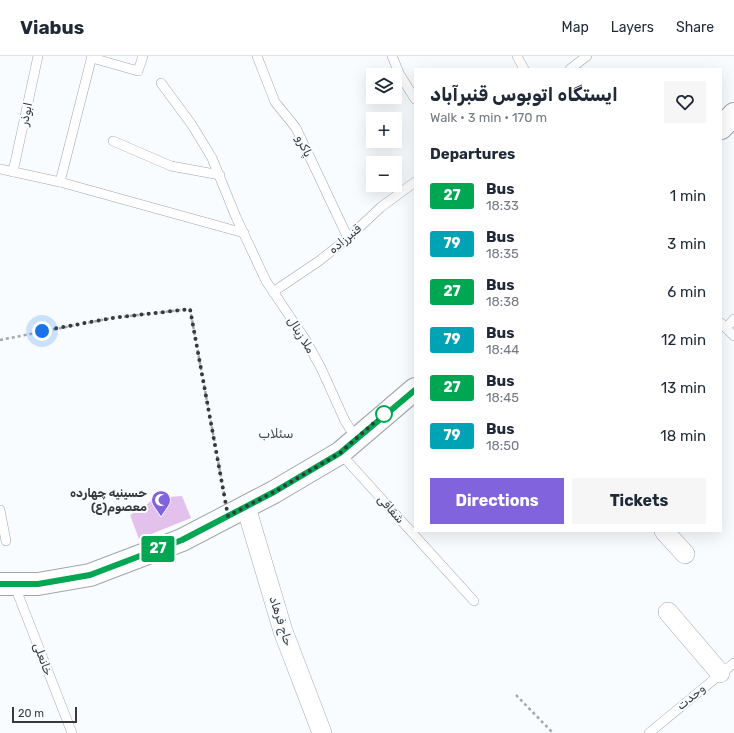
<!DOCTYPE html>
<meta charset="utf-8">
<style>
:root{--surface:#fff;--page:#f6f6f7;--text:#1f2937;--muted:#747a83;--line:#e0e1e3;--accent:#8263de}
body{margin:0;font-family:Rubik,"Noto Sans Arabic",sans-serif;background:var(--page);color:var(--text);height:100vh;display:flex;flex-direction:column;font-size:15px;white-space:nowrap}
*{box-sizing:border-box;margin:0}
p{font-size:13px;color:var(--muted)}
.icon{flex:none;width:22px;height:22px;fill:none;stroke:currentColor;stroke-width:2;stroke-linecap:round;stroke-linejoin:round}
.map{position:relative;flex:1;overflow:hidden}
.side{position:absolute;left:414px;top:12px;width:308px;height:464px;display:flex;flex-direction:column;background:var(--surface);border-radius:0px;box-shadow:0 4px 16px #0002}
.side>*{flex:none}
.badge{padding:0 8px;border-radius:3px;font-size:14px;line-height:26px}
.tools{position:absolute;left:366px;top:12px;display:grid;gap:8px}
.tools a{display:grid;place-items:center;width:36px;height:36px;border-radius:0px;background:var(--surface);box-shadow:0 4px 16px #0002;font-size:20px}
.scale{position:absolute;left:12px;bottom:10px;width:65px;box-sizing:border-box;padding-left:4px;border:2px solid #373a3d;border-top:0;font-size:11px;line-height:14px;white-space:nowrap;color:#373a3d;-webkit-text-stroke:3px #f8fcff;paint-order:stroke}
.you{position:absolute;width:20px;height:20px;margin:-10px;border:3px solid #fff;border-radius:50%;background:#1a73e8;box-shadow:0 0 0 6px #1a73e833}
.map>.badge{position:absolute;translate:-50% -50%;box-shadow:0 0 0 2px #fff}
h2{padding:0 16px;font-size:15px;line-height:36px}
.round{display:grid;place-items:center;flex:none;width:42px;height:42px;border-radius:0px;background:var(--page)}
.overview{display:flex;align-items:center;justify-content:space-between;height:68px;padding:0 16px}
h1{font-size:19px;font-weight:700;line-height:30px}
.cta{display:flex;gap:8px;margin-top:auto;padding:8px 16px}
.cta a{flex:1;height:46px;border-radius:0px;background:var(--accent);color:#fff;font-size:16px;font-weight:700;line-height:46px;text-align:center}
.cta a+a{background:var(--page);color:var(--text)}
ul{padding:0;list-style:none}
li{display:flex;align-items:center;gap:12px;height:48px;padding:0 16px}
li div{flex:1}
li b{display:block;font-size:15px}
li em{font-style:normal}
li .badge{min-width:44px;font-weight:700;text-align:center}
header{display:flex;align-items:center;gap:24px;box-sizing:border-box;height:56px;padding:0 20px;background:var(--surface);border-bottom:1px solid var(--line)}
header strong{font-size:19px}
nav{display:flex;gap:22px;margin-inline-start:auto;font-size:14px}
.map>svg:first-child{display:block}
.building{fill:#e2c1ec}
.lines{fill:none;stroke-linecap:round;stroke-linejoin:round}
.lane-casing{stroke:#9ea6ad;stroke-width:10}
.street-casing{stroke:#9ea6ad;stroke-width:20}
.secondary-casing{stroke:#9ea6ad;stroke-width:24}
.path{stroke:#a4a8ab;stroke-width:2.5;stroke-dasharray:3 3;stroke-linecap:butt}
.lane{stroke:#fff;stroke-width:9}
.street{stroke:#fff;stroke-width:19}
.secondary{stroke:#fff;stroke-width:22}
.line-casing{stroke:#fff;stroke-width:9}
.line{stroke:#00a651;stroke-width:6}
.walk{stroke:#373a3d;stroke-width:4;stroke-dasharray:0 7.2}
.stop-dot{fill:#fff;stroke:#00a651;stroke-width:2}
.labels{text-anchor:middle;dominant-baseline:central;stroke-width:4;stroke-linejoin:round;paint-order:stroke}
.street-label{font-size:12px;fill:#373a3d;stroke:#f8fcff}
.poi-label{font-size:12px;font-weight:bold;fill:#373a3d;stroke:#f8fcff;text-anchor:end}
.neighbourhood-label{font-size:13px;fill:#424a50;stroke:#f8fcff}
</style>
<header>
<strong>Viabus</strong>
<nav><a>Map</a><a>Layers</a><a>Share</a></nav>
</header>
<div class="map">
<svg width="734" height="677" viewBox="0 0 734 677">
<rect width="100%" height="100%" fill="#f8fcff"/>
<polygon class="building" points="182,440 191,462 139,483 130,459 143,452 154,442"/>
<g class="lines">
<g class="lane-casing">
<g id="lane">
<polyline points="257,0 275,46 296,72 348,182"/>
<polyline points="392,0 400,19 415,43"/>
<polyline points="517,0 524,13"/>
<polyline points="92,2 138,15 143,0"/>
<polyline points="570,13 587,0"/>
<polyline points="161,27 192,69 212,102 236,161 266,225 305,283 321,312 345,365 356,382"/>
<polyline points="113,85 171,110 220,119"/>
<polyline points="0,113 60,126 244,177"/>
<polyline points="13,116 38,0"/>
<polyline points="60,126 92,0"/>
<polyline points="273,236 319,205 348,182 381,151 415,126"/>
<polyline points="721,267 734,280"/>
<polyline points="726,272 734,263"/>
<polyline points="340,397 474,545"/>
<polyline points="0,454 6,485"/>
<polyline points="14,528 72,677"/>
<polyline points="649,677 734,607"/>
</g>
</g>
<g class="street-casing">
<g id="street">
<polyline points="246,451 283,575 322,677"/>
<polyline points="664,475 685,498"/>
<polyline points="668,556 720,617"/>
</g>
</g>
<g class="secondary-casing">
<g id="secondary">
<polyline points="721,72 734,58"/>
<polyline points="0,528 38,528 90,519 182,484 274,436 340,397 415,333"/>
</g>
</g>
<g class="path">
<polyline points="0,284 112,262 190,253 224,437"/>
<polyline points="516,639 553,677"/>
</g>
<use href="#lane" class="lane"/>
<use href="#street" class="street"/>
<use href="#secondary" class="secondary"/>
</g>
<g class="lines">
<g class="line-casing">
<polyline id="line" points="0,528 38,528 90,519 182,484 274,436 340,397 415,334"/>
</g>
<use href="#line" class="line"/>
<polyline class="walk" points="42,275 112,262 190,253 228,460 274,436 340,397 386,356 384,358"/>
</g>
<defs>
<g id="mosque-pin" transform="scale(1)"><path d="M0 17L-7.5 6A9.5 9.5 0 1 1 7.5 6Z" fill="#8263de" stroke="#f8fcff"/><path d="M3.5-4.9A6 6 0 1 0 3.5 4.9A5 5 0 1 1 3.5-4.9Z" fill="#fff"/></g>
</defs>
<g fill-rule="evenodd">
<use href="#mosque-pin" x="161" y="444"/>
</g>
<circle class="stop-dot" cx="384" cy="358" r="8"/>
<g class="labels">
<g class="street-label">
<text transform="translate(26 58) rotate(-78)">ابوذر</text>
<text transform="translate(304 90) rotate(64)">پاکرو</text>
<text transform="translate(345 183) rotate(-40)">قنبرزاده</text>
<text transform="translate(301 279) rotate(58)">ملا زینال</text>
<text transform="translate(391 453) rotate(48)">شقاقی</text>
<text transform="translate(281 565) rotate(72)">حاج فرهاد</text>
<text transform="translate(43 603) rotate(69)">خانعلی</text>
<text transform="translate(691 641) rotate(-40)">وحدت</text>
</g>
<g class="poi-label">
<text x="147" y="437">حسینیه چهارده<tspan x="147" dy="14">معصوم(ع)</tspan></text>
</g>
<g class="neighbourhood-label">
<text x="276" y="377">سئلاب</text>
</g>
</g>
</svg>
<div class="tools">
<a><svg class="icon" aria-label="layers" viewBox="0 0 24 24"><path d="M12 4l9 5-9 5-9-5zM3 14l9 5 9-5"/></svg></a>
<a>+</a>
<a>−</a>
</div>
<div class="scale">20 m</div>
<div class="you" style="left:42px;top:275px"></div>
<b class="badge" style="left:158px;top:493px;background:#00a651;color:#fff">27</b>
<section class="side">
<div class="overview"><div><h1>ایستگاه اتوبوس قنبرآباد</h1><p>Walk · 3 min · 170 m</p></div><a class="round"><svg class="icon" aria-label="heart" viewBox="0 0 24 24"><path d="M12 20l-8-8c-3-5 5-10 8-4 3-6 11-1 8 4z"/></svg></a></div>
<h2>Departures</h2>
<ul>
<li><span class="badge" style="background:#00a651;color:#fff">27</span><div><b>Bus</b><p>18:33</p></div><em>1 min</em></li>
<li><span class="badge" style="background:#00a3b4;color:#fff">79</span><div><b>Bus</b><p>18:35</p></div><em>3 min</em></li>
<li><span class="badge" style="background:#00a651;color:#fff">27</span><div><b>Bus</b><p>18:38</p></div><em>6 min</em></li>
<li><span class="badge" style="background:#00a3b4;color:#fff">79</span><div><b>Bus</b><p>18:44</p></div><em>12 min</em></li>
<li><span class="badge" style="background:#00a651;color:#fff">27</span><div><b>Bus</b><p>18:45</p></div><em>13 min</em></li>
<li><span class="badge" style="background:#00a3b4;color:#fff">79</span><div><b>Bus</b><p>18:50</p></div><em>18 min</em></li>
</ul>
<div class="cta"><a>Directions</a><a>Tickets</a></div>
</section>
</div>
